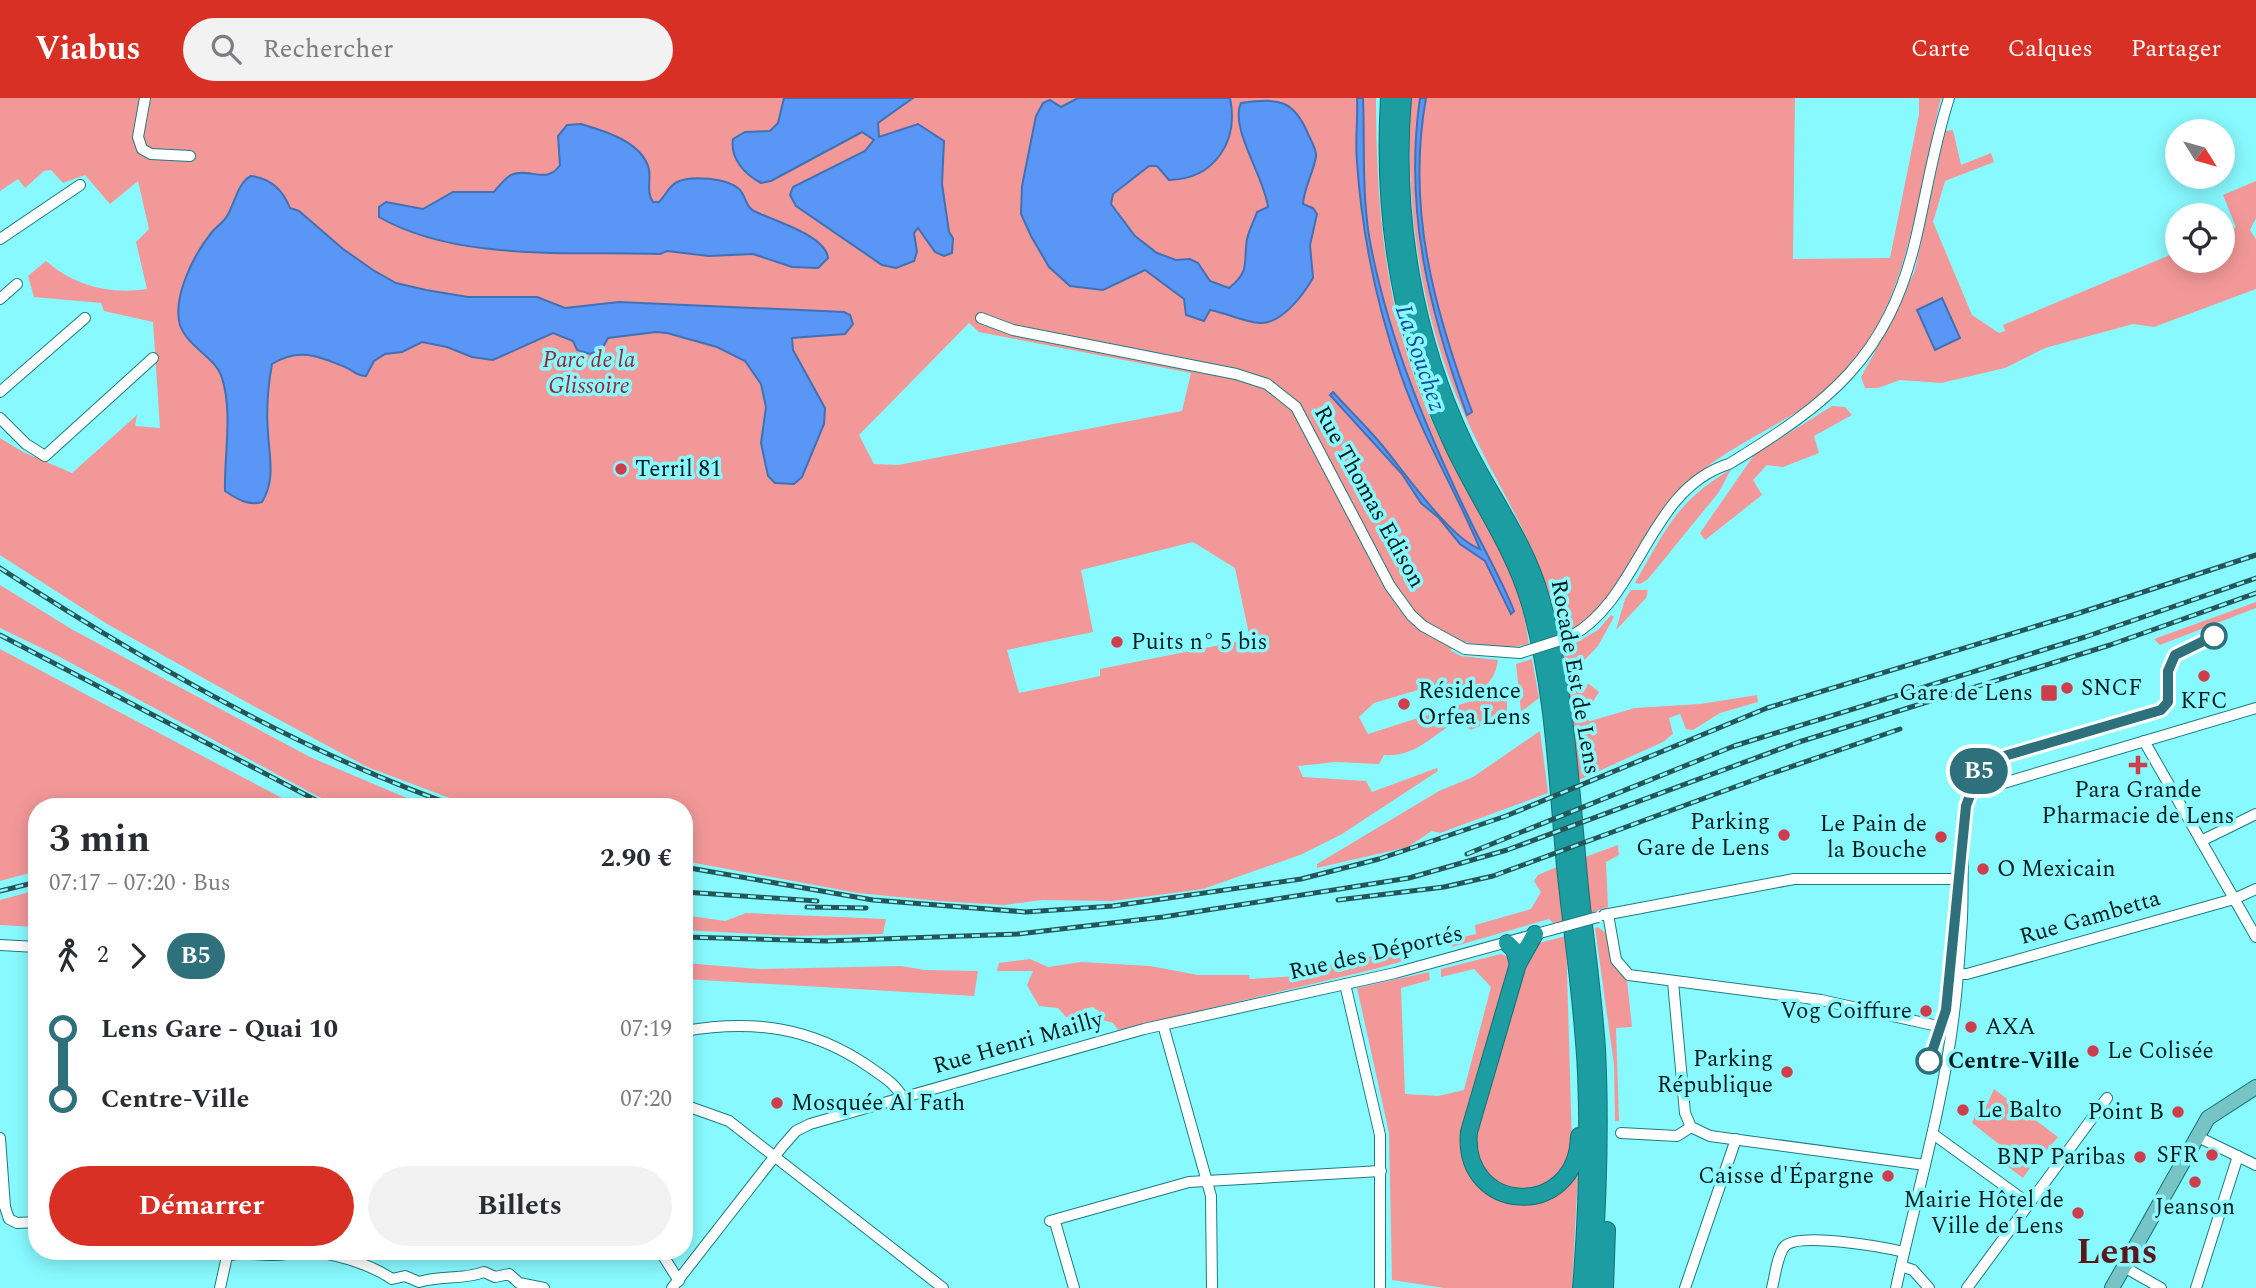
<!DOCTYPE html>
<html lang="fr">
<meta charset="utf-8">
<style>
:root{--surface:#fff;--page:#f2f2f3;--text:#2b2b33;--muted:#7c7c81;--accent:#d93025}
body{margin:0;font-family:Spectral,serif;background:var(--page);color:var(--text);height:100vh;display:flex;flex-direction:column;font-size:26px;white-space:nowrap}
*{box-sizing:border-box;margin:0}
p{font-size:23px;color:var(--muted)}
.icon{flex:none;width:38px;height:38px;fill:none;stroke:currentColor;stroke-width:2;stroke-linecap:round;stroke-linejoin:round}
.map{position:relative;flex:1;overflow:hidden}
.panel{position:absolute;left:28px;top:700px;width:665px;height:462px;display:flex;flex-direction:column;background:var(--surface);border-radius:28px;box-shadow:0 4px 18px #0003}
.panel>*{flex:none}
.badge{padding:0 14px;border-radius:23px;font-size:24px;line-height:46px}
.needle{width:46px;rotate:127deg}
.controls{position:absolute;left:2165px;top:21px;display:grid;gap:14px}
.controls a{display:grid;place-items:center;width:70px;height:70px;border-radius:50%;background:var(--surface);box-shadow:0 4px 18px #0003;font-size:35px}
.map>.badge{position:absolute;translate:-50% -50%;box-shadow:0 0 0 4px #fff}
.legs{display:flex;align-items:center;gap:10px;height:77px;padding:0 21px;font-size:23px}
.legs p{margin-inline-start:auto}
.summary{display:flex;align-items:center;justify-content:space-between;height:119px;padding:0 21px}
h1{font-size:38px;font-weight:700;line-height:52px}
.button{display:flex;gap:14px;margin-top:auto;padding:14px 21px}
.button a{flex:1;height:80px;border-radius:42px;background:var(--accent);color:#fff;font-size:28px;font-weight:700;line-height:80px;text-align:center}
.button a+a{background:var(--page);color:var(--text)}
ul{padding:0 21px;list-style:none}
li{display:flex;align-items:center;gap:24px;height:70px;font-size:26px}
li i{display:grid;place-items:center;width:10px;height:100%;margin:0 9px;background:currentColor}
li i::after{content:'';width:18px;height:18px;margin:-9px;border:5px solid;border-radius:50%;background:var(--surface)}
li p{margin-inline-start:auto}
li:first-child i{background:linear-gradient(#0000 50%,currentColor 0)}
li:last-child i{background:linear-gradient(currentColor 50%,#0000 0)}
header{display:flex;align-items:center;gap:42px;box-sizing:border-box;height:98px;padding:0 35px;background:var(--accent);color:#fff}
header strong{font-size:33px}
nav{display:flex;gap:38px;margin-inline-start:auto;font-size:24px}
.search{width:490px;height:63px;background:var(--page);display:flex;align-items:center;gap:18px;box-sizing:border-box;padding:0 24px;border-radius:38px;color:var(--muted);font-size:26px}
.map>svg:first-child{display:block}
.green{fill:#f39899;fill-rule:evenodd}
.water{fill:#5a96f5;stroke:#4071b4;stroke-width:2}
.lines{fill:none;stroke-linecap:round;stroke-linejoin:round}
.minor-casing{stroke:#1d7c80;stroke-width:12}
.major-casing{stroke:#137073;stroke-width:16}
.highway-casing{stroke:#137073;stroke-width:18}
.minor{stroke:#fff;stroke-width:10}
.major{stroke:#77c4c7;stroke-width:14}
.highway{stroke:#1c9da2;stroke-width:16}
.rail-casing{stroke:#255557;stroke-width:5}
.rail{stroke:#88faff;stroke-width:2.5;stroke-dasharray:8;stroke-linecap:butt}
.minor-bridge-casing{stroke:#1d7c80;stroke-width:12;stroke-linecap:butt}
.minor-bridge{stroke:#fff;stroke-width:10}
.line-1-casing{stroke:#fff;stroke-width:16}
.line-1{stroke:#2e707c;stroke-width:10}
.poi-dot{fill:#cd3d4c;stroke:#88faff;stroke-width:2.5}
.stop-1-dot{fill:#fff;stroke:#2e707c;stroke-width:3.5}
.labels{text-anchor:middle;dominant-baseline:central;stroke-width:7;stroke-linejoin:round;paint-order:stroke}
.park-label{font-size:23px;font-style:italic;fill:#972734;stroke:#88faff}
.poi-label{font-size:23px;fill:#031c1d;stroke:#88faff;text-anchor:end}
.street-label{font-size:23px;fill:#031c1d;stroke:#88faff}
.stop-label{font-size:23px;font-weight:bold;fill:#031c1d;stroke:#88faff;text-anchor:start}
.water-label{font-size:24px;font-style:italic;fill:#11499c;stroke:#88faff}
.town-label{font-size:37px;font-weight:bold;fill:#5c171e;stroke:#88faff}
</style>
<header>
<strong>Viabus</strong>
<div class="search"><svg class="icon" aria-label="search" viewBox="0 0 24 24"><circle cx="10" cy="10" r="6"/><path d="M15 15l6 6"/></svg>Rechercher</div>
<nav><a>Carte</a><a>Calques</a><a>Partager</a></nav>
</header>
<div class="map">
<svg width="2256" height="1190" viewBox="0 0 2256 1190">
<rect width="100%" height="100%" fill="#88faff"/>
<g class="green">
<path d="M0 0H1376C1376 113 1386 224 1434 328 1457 378 1489 423 1511 474 1520 497 1525 522 1529 546L1509 550 1463 544 1450 552 1461 558 1498 562C1494 590 1477 594 1453 602L1450 591 1431 597 1428 589 1374 605 1359 619 1368 636 1490 597H1507V615L1471 632 1457 623C1433 637 1414 660 1384 657L1379 666 1336 664 1298 668 1303 679 1366 683 1372 694 1437 670 1438 673 1342 736 1300 757 1203 791 1113 803 1042 802 1004 807 939 803 858 795 684 763V709H477L447 699 367 669 248 605 107 526 0 457V340L23 354 72 375 137 317 135 328 160 330 153 224 104 213 101 205 34 199 28 178 46 163C73 187 110 197 147 191L136 144 149 131 138 83 110 106 85 77 63 85 51 72 44 73 25 90 18 81 0 93ZM969 225 979 234 1191 275 1182 313 898 367 874 366 859 337ZM1193 444 1235 470 1250 541 1100 571V578L1019 595 1007 552 1093 534 1081 472Z"/>
<path d="M1411 0H1420C1404 110 1428 215 1468 316L1472 313C1434 211 1406 110 1426 0H1795L1793 161 1890 160 1919 16V0H1941C1917 96 1907 228 1824 295 1788 325 1717 353 1688 386 1649 432 1619 515 1560 537 1544 453 1499 394 1465 318 1420 218 1405 109 1411 0Z"/>
<polygon points="1953,32 1961,67 1991,55 1994,64 1945,83 1933,124 1972,217 1999,235 2005,233 2003,227 2177,154 2177,163 2222,163 2223,135 2236,129 2223,97 2256,83 2256,120 2250,132 2256,141 2256,191 2154,229 2133,226 2045,250 2005,270 1941,285 1900,282 1878,290 1865,290 1861,279 1891,225 1915,172 1945,33"/>
<polygon points="1832,308 1845,309 1852,317 1814,338 1819,355 1783,369 1767,367 1753,382 1762,397 1705,442 1700,435 1754,357"/>
<path d="M1731 371 1719 394 1648 481 1640 486 1635 485C1667 430 1675 405 1731 371Z"/>
<polygon points="0,487 73,532 310,659 428,709 344,709 317,698 58,558 0,530"/>
<polygon points="1631,492 1648,492 1646,500 1616,532 1625,501"/>
<polygon points="2256,504 2256,510 2160,547 2154,541"/>
<polygon points="1611,517 1614,519 1598,548 1566,581 1561,553 1598,532"/>
<polygon points="0,551 299,709 37,709 37,773 0,783"/>
<polygon points="1532,561 1539,600 1521,614 1516,566"/>
<polygon points="1579,586 1581,589 1589,586 1599,594 1592,605 1571,612 1568,594"/>
<polygon points="1757,597 1758,604 1720,615 1693,632 1686,631 1680,616 1669,620 1673,636 1663,644 1579,682 1572,624 1581,620 1590,623 1635,610 1700,606"/>
<polygon points="1540,633 1548,695 1440,735 1432,733 1408,749 1317,770 1317,766 1439,693 1473,679"/>
<polygon points="1618,747 1619,757 1606,764 1608,809 1591,815 1585,759"/>
<polygon points="1559,768 1565,822 1553,825 1549,821 1452,849 1449,842 1476,836 1475,827 1531,811 1541,794 1534,783 1538,777"/>
<polygon points="37,792 37,829 0,827 0,802"/>
<polygon points="746,815 886,821 883,836 791,838 684,832 684,817 725,823"/>
<path d="M1598 829 1606 835C1609 856 1611 868 1627 882L1632 929 1616 930 1619 1023H1615L1614 967 1595 830Z"/>
<path d="M1566 838 1572 1047C1559 1107 1480 1106 1474 1046L1522 868 1535 846Z"/>
<polygon points="1407,852 1410,861 1375,871 1118,932 1113,925 1102,922 1100,914 1093,909 1083,911 1078,921 1066,919 1058,910 1039,908 1027,887 1033,873 997,873 999,865 1030,861 1048,869 1081,864 1150,868 1198,877 1249,877 1250,881 1296,878 1296,874 1334,866 1332,859 1351,855 1379,860"/>
<polygon points="1501,856 1506,858 1512,870 1464,1056 1511,1102 1578,1076 1572,1190 1444,1190 1392,1182 1389,1035 1357,890 1429,874 1430,882 1401,890 1405,996 1438,998 1464,992 1491,889 1474,871 1441,879 1441,871"/>
<polygon points="684,865 759,871 901,868 925,872 978,873 974,898 684,881"/>
<polygon points="1994,991 2058,1039 2047,1052 2042,1048 2033,1053 2035,1060 2031,1065 2021,1058 2019,1061 2030,1070 2023,1080 2007,1068 2014,1058 1972,1025 1978,1010 1985,1011"/>
</g>
<g class="water">
<path d="M784 0H913L878 25 879 39 918 26 944 43 942 86 949 134 953 140 952 155 944 158 935 154 918 130 914 135 917 154 914 163 896 170 882 167 796 108 790 97 793 89 865 53 874 42 862 34 771 83 761 85C744 76 730 60 733 41L745 34 770 33 778 25Z"/>
<path d="M1078 0H1230C1239 43 1215 81 1169 82L1157 68H1149L1113 96 1111 106 1135 138 1157 155 1176 162 1190 161 1198 165 1210 183 1229 190C1251 173 1243 164 1247 141 1249 132 1254 123 1257 114L1268 109C1265 80 1229 29 1241 5 1279 0 1294 1 1309 38 1312 44 1317 53 1316 59 1313 75 1304 90 1303 106L1313 110 1317 116 1310 147 1313 180C1303 197 1281 227 1259 225 1242 223 1226 215 1210 212L1204 223 1186 217 1184 201 1145 172 1103 192 1070 188 1049 169 1031 138 1021 116 1022 88 1036 18 1043 5 1050 2 1061 9Z"/>
<path d="M1357 0H1363C1365 51 1361 103 1372 154 1391 246 1427 333 1468 418 1483 450 1501 480 1514 513L1511 516 1485 463 1460 446 1439 420 1421 405 1402 376 1330 297 1333 294C1349 312 1366 328 1381 346 1403 372 1450 441 1480 451 1456 393 1422 338 1401 277 1377 209 1362 136 1357 64 1355 43 1358 21 1357 0Z"/>
<path d="M1420 0H1426C1406 110 1434 211 1472 314L1467 317C1429 213 1404 111 1420 0Z"/>
<path d="M581 26C605 33 642 44 649 71 651 83 646 94 653 104H659C665 98 669 88 677 84 691 77 727 80 739 91 746 97 745 109 754 113 771 122 826 137 828 160L818 170 792 169 753 156 709 158 667 153 660 156C571 153 457 164 379 119V109L386 104 423 111 453 94H494C499 88 505 80 511 77 529 69 547 87 560 67L558 38 567 27Z"/>
<path d="M251 78C270 80 283 92 290 110L299 113 343 151 373 172 396 185 426 192 468 199H537L565 210 619 204 844 214 850 217 853 226 845 236 792 240 793 252 825 310 824 326 802 379 794 386 775 385 768 378 761 345 766 309 761 286 745 263 717 249 667 235 656 234 608 240 602 251 590 256 577 252 573 243 553 235 493 262 472 259 447 249 422 244 402 254 385 256 374 263 366 278C356 278 353 272 345 269 320 259 300 249 272 266 268 288 266 311 268 334 269 358 276 381 262 404 248 408 237 401 225 393 224 357 233 315 222 280 215 258 188 250 180 227 172 199 194 156 212 134 217 128 223 125 227 118 235 106 237 85 251 78Z"/>
<polygon points="1942,200 1960,240 1935,252 1917,212"/>
</g>
<g class="lines">
<g class="minor-casing">
<g id="minor">
<polyline points="145,0 138,39 142,51 151,56 190,58"/>
<polyline points="0,141 80,87"/>
<polyline points="0,201 17,186"/>
<polyline points="981,220 1013,232 1236,276 1267,286 1296,309 1390,488 1411,517 1423,528 1465,551 1520,555"/>
<polyline points="0,294 85,220"/>
<polyline points="0,320 26,346 45,358 153,260"/>
<path d="M1570 539C1641 500 1648 391 1729 366 1829 305 1888 260 1916 140 1927 93 1934 46 1949 0"/>
<polyline points="2144,643 2256,839"/>
<polyline points="1970,695 2256,610"/>
<polyline points="2201,743 2256,716"/>
<polyline points="1608,816 1616,862 1629,877 1821,902 1942,929 1951,934"/>
<polyline points="1604,817 1794,781 1960,781"/>
<polyline points="0,847 37,849"/>
<polyline points="1957,876 1967,876 2234,801 2256,791"/>
<polyline points="1673,884 1685,1015 1691,1029 1710,1038 1925,1067"/>
<polyline points="1345,886 1380,1037 1380,1190"/>
<polyline points="1163,927 1211,1098 1212,1190"/>
<path d="M684 933C752 921 811 929 868 968 882 978 895 985 903 1000"/>
<polyline points="684,1007 729,1023 943,1190"/>
<polyline points="1621,1035 1677,1038 1691,1029"/>
<polyline points="1933,1036 2028,1105"/>
<polyline points="2196,1038 2256,1067"/>
<polyline points="0,1040 5,1109 9,1121 17,1125 37,1124"/>
<polyline points="1050,1123 1189,1084 1381,1073"/>
<polyline points="1055,1124 1074,1190"/>
<polyline points="660,1153 679,1183"/>
<polyline points="1901,1168 1913,1172 1929,1190"/>
<polyline points="2124,1169 2161,1190"/>
<path d="M220 1190 227 1158C242 1153 255 1157 270 1157 282 1158 292 1154 303 1154 330 1153 370 1166 392 1181L405 1178 419 1184C440 1177 463 1182 484 1174L495 1179 509 1176 519 1185 544 1190"/>
<polyline points="672,1190 782,1049 796,1033 810,1026 1144,931 1395,875 1558,830"/>
<polyline points="1685,1190 1736,1041"/>
<path d="M1772 1190C1775 1179 1777 1157 1785 1148 1800 1134 1883 1149 1904 1154"/>
<path d="M1896 1190C1916 1098 1943 1008 1954 915 1958 884 1960 851 1962 820 1964 773 1959 729 1974 683"/>
<polyline points="1967,1190 2107,1000"/>
<polyline points="2196,1190 2238,1058"/>
</g>
</g>
<g class="major-casing">
<polyline id="major" points="2112,1190 2208,1020 2256,989"/>
</g>
<g class="highway-casing">
<g id="highway">
<path d="M1389 0C1382 118 1400 233 1450 341 1475 397 1513 447 1530 506 1554 591 1557 681 1565 768 1572 837 1583 906 1586 975 1589 1047 1587 1118 1581 1190"/>
<path d="M1403 0C1393 117 1414 240 1465 347 1490 398 1526 445 1541 500 1565 586 1570 679 1578 768 1583 829 1593 890 1597 951 1601 1031 1598 1110 1592 1190"/>
<path d="M1535 836 1518 866 1469 1034C1461 1116 1577 1123 1579 1038"/>
<polyline points="1507,845 1514,852 1518,866"/>
<polyline points="1605,1190 1607,1132"/>
</g>
</g>
<use href="#minor" class="minor"/>
<use href="#major" class="major"/>
<use href="#highway" class="highway"/>
<g class="rail-casing">
<g id="rail">
<path d="M0 470C138 560 303 656 459 709"/>
<polyline points="0,537 329,709"/>
<polyline points="1467,756 1734,648 2085,539 2256,480"/>
<polyline points="684,769 873,802 1026,814 1113,808 1301,781 1379,761 1506,718 1767,610 2073,517 2256,457"/>
<polyline points="0,793 37,784"/>
<polyline points="684,794 817,803"/>
<polyline points="1338,802 1444,789 1493,778 1770,676 1900,631"/>
<polyline points="807,809 866,810"/>
<polyline points="684,839 826,843 1018,836 1163,819 1409,780 1507,752 1799,644 2110,547 2256,495"/>
</g>
</g>
<use href="#rail" class="rail"/>
<g class="minor-bridge-casing">
<g id="minor-bridge">
<polyline points="1520,555 1570,539"/>
<polyline points="1558,830 1598,819"/>
</g>
</g>
<use href="#minor-bridge" class="minor-bridge"/>
</g>
<g class="lines">
<g class="line-1-casing">
<polyline id="line-1" points="1929,963 1946,912 1966,708 1979,673 2001,659 2161,612 2168,604 2168,573 2175,557 2214,538"/>
</g>
<use href="#line-1" class="line-1"/>
</g>
<g class="poi-dot">
<circle cx="621" cy="371" r="7"/>
<circle cx="1117" cy="544" r="7"/>
<circle cx="2204" cy="578" r="7"/>
<circle cx="2067" cy="590" r="7"/>
<rect x="2040" y="586" width="18" height="18" rx="3.5"/>
<circle cx="1404" cy="606" r="7"/>
<path d="M2134.5 656.5h7v7h7v7h-7v7h-7v-7h-7v-7h7z"/>
<circle cx="1784" cy="737" r="7"/>
<circle cx="1941" cy="739" r="7"/>
<circle cx="1983" cy="771" r="7"/>
<circle cx="1926" cy="913" r="7"/>
<circle cx="1971" cy="929" r="7"/>
<circle cx="2093" cy="953" r="7"/>
<circle cx="1787" cy="974" r="7"/>
<circle cx="777" cy="1005" r="7"/>
<circle cx="1963" cy="1012" r="7"/>
<circle cx="2178" cy="1014" r="7"/>
<circle cx="2212" cy="1057" r="7"/>
<circle cx="2140" cy="1059" r="7"/>
<circle cx="1888" cy="1078" r="7"/>
<circle cx="2195" cy="1084" r="7"/>
<circle cx="2078" cy="1115" r="7"/>
</g>
<g class="stop-1-dot">
<circle cx="2214" cy="538" r="12"/>
<circle cx="1929" cy="963" r="12"/>
</g>
<g class="labels">
<g class="park-label">
<text x="589" y="262">Parc de la<tspan x="589" dy="26">Glissoire</tspan></text>
</g>
<g class="poi-label">
<text x="635" y="371" text-anchor="start">Terril 81</text>
<text x="1131" y="544" text-anchor="start">Puits n° 5 bis</text>
<text x="2081" y="590" text-anchor="start">SNCF</text>
<text x="1418" y="593" text-anchor="start">Résidence<tspan x="1418" dy="26">Orfea Lens</tspan></text>
<text x="2033" y="595">Gare de Lens</text>
<text x="2204" y="603" text-anchor="middle">KFC</text>
<text x="2138" y="692" text-anchor="middle">Para Grande<tspan x="2138" dy="26">Pharmacie de Lens</tspan></text>
<text x="1770" y="724">Parking<tspan x="1770" dy="26">Gare de Lens</tspan></text>
<text x="1927" y="726">Le Pain de<tspan x="1927" dy="26">la Bouche</tspan></text>
<text x="1997" y="771" text-anchor="start">O Mexicain</text>
<text x="1912" y="913">Vog Coiffure</text>
<text x="1985" y="929" text-anchor="start">AXA</text>
<text x="2107" y="953" text-anchor="start">Le Colisée</text>
<text x="1773" y="961">Parking<tspan x="1773" dy="26">République</tspan></text>
<text x="791" y="1005" text-anchor="start">Mosquée Al Fath</text>
<text x="1977" y="1012" text-anchor="start">Le Balto</text>
<text x="2164" y="1014">Point B</text>
<text x="2198" y="1057">SFR</text>
<text x="2126" y="1059">BNP Paribas</text>
<text x="1874" y="1078">Caisse d'Épargne</text>
<text x="2064" y="1102">Mairie Hôtel de<tspan x="2064" dy="26">Ville de Lens</tspan></text>
<text x="2195" y="1109" text-anchor="middle">Jeanson</text>
</g>
<g class="street-label">
<text transform="translate(1369 399) rotate(61)">Rue Thomas Edison</text>
<text transform="translate(1575 579) rotate(80)">Rocade Est de Lens</text>
<text transform="translate(2090 820) rotate(-16)">Rue Gambetta</text>
<text transform="translate(1376 855) rotate(-13)">Rue des Déportés</text>
<text transform="translate(1018 945) rotate(-16)">Rue Henri Mailly</text>
</g>
<g class="stop-label">
<text x="1948" y="963">Centre-Ville</text>
</g>
<g class="water-label">
<text transform="translate(1420 260) rotate(71)">La Souchez</text>
</g>
<g class="town-label">
<text x="2117" y="1154">Lens</text>
</g>
</g>
</svg>
<div class="controls">
<a><svg class="needle" viewBox="-14 -14 28 28"><path d="M0-13l5 13h-10z" fill="#e53935"/><path d="M0 13l5-13h-10z" fill="#7c7c81"/></svg></a>
<a><svg class="icon" aria-label="locate" viewBox="0 0 24 24"><circle cx="12" cy="12" r="6"/><path d="M12 2v4M12 18v4M2 12h4M18 12h4"/></svg></a>
</div>
<b class="badge" style="left:1979px;top:673px;background:#2e707c;color:#fff">B5</b>
<section class="panel">
<div class="summary"><div><h1>3 min</h1><p>07:17 – 07:20 · Bus</p></div><b>2.90 €</b></div>
<div class="legs"><svg class="icon" aria-label="walk" viewBox="0 0 24 24"><circle cx="13" cy="4" r="2"/><path d="M13 8l-2 6 4 7M11 14l-3 7M7 12l3-4h3l4 4"/></svg>2<svg class="icon" aria-label="forward" viewBox="0 0 24 24"><path d="M9 5l7 7-7 7"/></svg><b class="badge" style="background:#2e707c;color:#fff">B5</b></div>
<ul>
<li><i style="color:#2e707c"></i><b>Lens Gare - Quai 10</b><p>07:19</p></li>
<li><i style="color:#2e707c"></i><b>Centre-Ville</b><p>07:20</p></li>
</ul>
<div class="button"><a>Démarrer</a><a>Billets</a></div>
</section>
</div>
